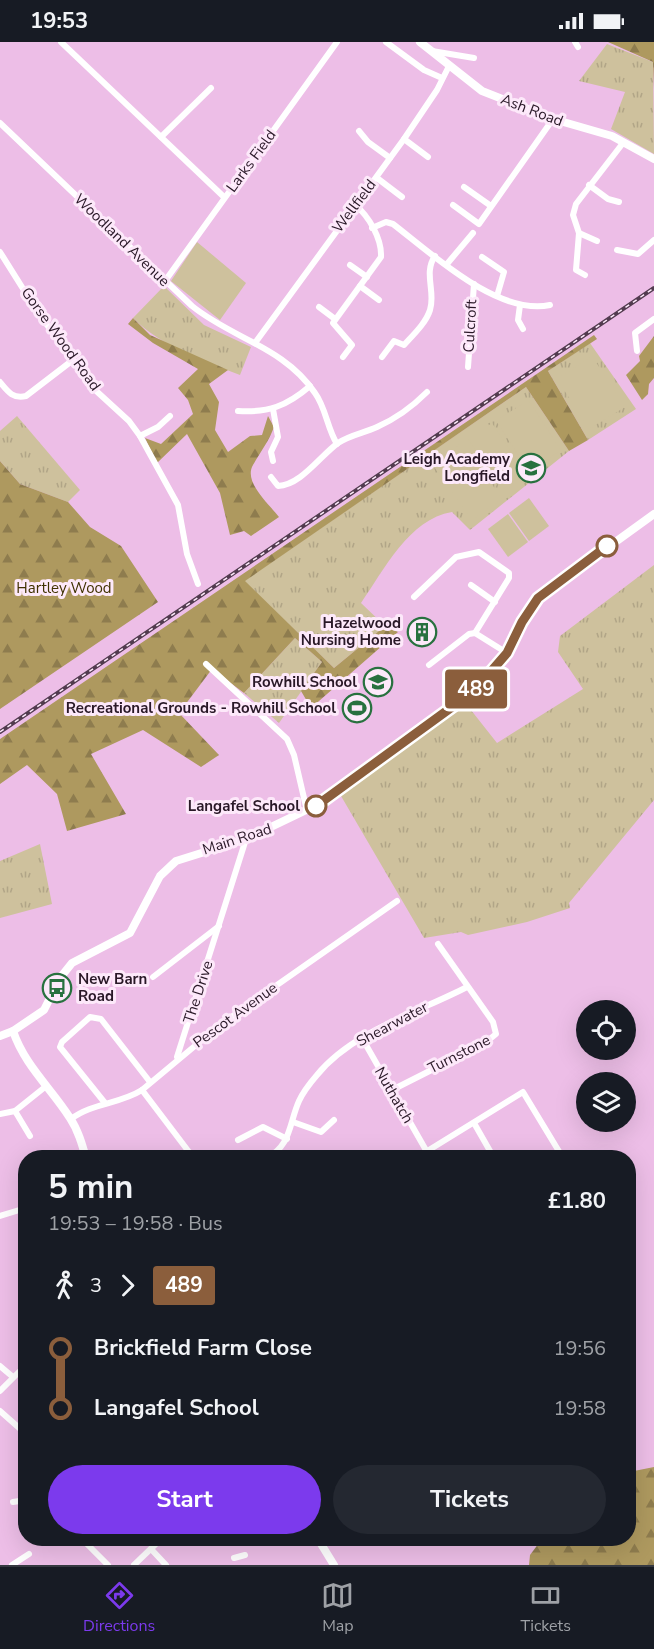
<!DOCTYPE html>
<meta charset="utf-8">
<style>
:root{--surface:#171b24;--page:#242831;--text:#f1f3f6;--muted:#9ea1a6;--line:#363941;--accent:#7c3aed}
body{margin:0;font-family:"Nunito Sans",sans-serif;background:var(--page);color:var(--text);height:100vh;display:flex;flex-direction:column;font-size:22px;white-space:nowrap}
*{box-sizing:border-box;margin:0}
p{font-size:20px;color:var(--muted)}
.icon{flex:none;width:33px;height:33px;fill:none;stroke:currentColor;stroke-width:2;stroke-linecap:round;stroke-linejoin:round}
.map{position:relative;flex:1;overflow:hidden}
.details{position:absolute;left:18px;top:1108px;width:618px;height:396px;display:flex;flex-direction:column;background:var(--surface);border-radius:24px;box-shadow:0 6px 24px #0002}
.details>*{flex:none}
.badge{padding:0 12px;border-radius:4px;font-size:21px;line-height:39px}
.buttons{position:absolute;left:576px;top:958px;display:grid;gap:12px}
.buttons a{display:grid;place-items:center;width:60px;height:60px;border-radius:50%;background:var(--surface);box-shadow:0 6px 24px #0002;font-size:30px}
.map>.badge{position:absolute;translate:-50% -50%;box-shadow:0 0 0 3px #fff}
.legs{display:flex;align-items:center;gap:9px;height:66px;padding:0 30px;font-size:20px}
.legs p{margin-inline-start:auto}
.summary{display:flex;align-items:center;justify-content:space-between;height:102px;padding:0 30px}
h1{font-size:33px;font-weight:700;line-height:45px}
.cta{display:flex;gap:12px;margin-top:auto;padding:12px 30px}
.cta a{flex:1;height:69px;border-radius:36px;background:var(--accent);color:#fff;font-size:24px;font-weight:700;line-height:69px;text-align:center}
.cta a+a{background:var(--page);color:var(--text)}
ul{padding:0 30px;list-style:none}
li{display:flex;align-items:center;gap:21px;height:60px;font-size:22px}
li i{display:grid;place-items:center;width:9px;height:100%;margin:0 8px;background:currentColor}
li i::after{content:'';width:15px;height:15px;margin:-8px;border:4px solid;border-radius:50%;background:var(--surface)}
li p{margin-inline-start:auto}
li:first-child i{background:linear-gradient(#0000 50%,currentColor 0)}
li:last-child i{background:linear-gradient(currentColor 50%,#0000 0)}
.status{display:flex;justify-content:space-between;align-items:center;height:42px;padding:0 30px;background:var(--surface);direction:ltr}
.status svg{height:16px;fill:currentColor}
.tab-bar{display:flex;justify-content:space-around;align-items:center;height:84px;border-top:2px solid var(--line);background:var(--surface);font-size:16px;color:var(--muted)}
.tab-bar a{display:grid;justify-items:center;gap:3px}
.tab-bar .active{color:var(--accent)}
.map>svg:first-child{display:block}
.grass{fill:url(#grass-tufts)}
.forest{fill:url(#forest-firs)}
.garden{fill:#cec19d}
.lines{fill:none;stroke-linecap:round;stroke-linejoin:round}
.street{stroke:#fff;stroke-width:6}
.secondary{stroke:#fff;stroke-width:8}
.rail-casing{stroke:#523b4f;stroke-width:4}
.rail{stroke:#fde9fa;stroke-width:1.5;stroke-dasharray:4.5;stroke-linecap:butt}
.line-1-casing{stroke:#fff;stroke-width:14}
.line-1{stroke:#8b5e3c;stroke-width:9}
.stop-1-dot{fill:#fff;stroke:#8b5e3c;stroke-width:3}
.labels{text-anchor:middle;dominant-baseline:central;stroke-width:6;stroke-linejoin:round;paint-order:stroke}
.street-label{font-size:15px;fill:#291827;stroke:#fde9fa}
.poi-label{font-size:15px;font-weight:bold;fill:#291827;stroke:#fde9fa;text-anchor:end}
.park-label{font-size:15px;fill:#3f3100;stroke:#fde9fa}
.stop-label{font-size:15px;font-weight:bold;fill:#291827;stroke:#fde9fa;text-anchor:end}
</style>
<div class="status"><b>19:53</b><svg viewBox="0 0 49 12"><path d="M0 12V9h3v3zM5 12V6h3v6zM10 12V3h3v9zM15 12V0h3v12zM26 1h20v11H26zM47 4h2v5h-2z"/></svg></div>
<div class="map">
<svg width="654" height="1523" viewBox="0 0 654 1523">
<defs>
<pattern id="grass-tufts" width="24" height="20" patternUnits="userSpaceOnUse" patternTransform="scale(1.5)"><rect width="24" height="20" fill="#cec19d"/><path d="M3 7l-1-3M5 7V3M7 7l1-3M15 17l-1-3M17 17v-4M19 17l1-3" fill="none" stroke="#b1a587"/></pattern>
<pattern id="forest-firs" width="22" height="20" patternUnits="userSpaceOnUse" patternTransform="scale(1.5)"><rect width="22" height="20" fill="#ae995f"/><path d="M5 1l3.5 6h-7zM16 11l3.5 6h-7z" fill="#8e7c4e"/></pattern>
</defs>
<rect width="100%" height="100%" fill="#edbee7"/>
<g class="grass">
<polygon points="607,2 653,20 654,112 611,87 625,50 579,39"/>
<path d="M164 244 204 283 251 305 240 333C202 318 162 305 133 276Z"/>
<polygon points="590,301 636,367 588,398 548,329"/>
<path d="M526 345 569 409 470 488 452 470C409 477 384 528 361 561L385 584 334 626 244 539Z"/>
<polygon points="17,374 80,448 68,460 20,442 0,419 0,389"/>
<polygon points="654,523 654,758 569,861 570,866 527,880 468,893 461,890 424,896 341,754 394,712 467,663 497,701 583,647 558,610 560,594"/>
<polygon points="295,596 322,620 279,681 244,651"/>
<polygon points="40,802 52,862 0,876 0,819"/>
</g>
<g class="forest">
<polygon points="608,0 654,0 654,47 653,20"/>
<path d="M133 276 150 293 228 328 209 342 219 360 215 388 228 410 250 394 262 393 268 374 274 385C269 399 261 409 253 423 243 440 269 462 279 475L251 494 244 489 230 493 220 451 187 392 157 421 145 396 161 402 193 372 188 358 178 346 198 327 153 301 128 282Z"/>
<polygon points="594,293 597,297 548,329 588,398 569,409 526,345 245,539 334,626 385,584 398,590 311,666 301,649 322,620 295,596 244,651 212,627 179,671 219,713 201,725 143,688 91,712 126,772 67,789 57,752 27,723 0,742 0,697"/>
<polygon points="654,294 654,336 649,342 648,352 642,358 626,333 640,319 639,314"/>
<polygon points="0,419 20,442 68,460 90,485 121,504 158,560 0,667"/>
<polygon points="654,1425 654,1523 529,1523 530,1513 542,1497 628,1497 629,1430"/>
</g>
<g class="garden">
<polygon points="197,200 246,241 220,278 171,239"/>
<polygon points="592,314 625,365 589,387 557,337"/>
<polygon points="528,358 561,408 529,429 496,379"/>
<polygon points="492,381 526,432 502,448 468,397"/>
<polygon points="463,400 502,457 472,478 432,422"/>
<polygon points="529,456 549,484 529,499 509,471"/>
<polygon points="508,472 528,500 508,515 488,487"/>
</g>
<g class="lines">
<g class="street">
<polyline points="61,0 224,155"/>
<polyline points="386,0 424,28 442,36"/>
<polyline points="575,0 578,5"/>
<polyline points="432,9 474,16"/>
<path d="M0 81 192 264C233 297 284 305 315 351 326 366 327 386 337 402"/>
<polyline points="359,89 368,100 390,116"/>
<polyline points="161,95 211,46"/>
<polyline points="404,97 428,115"/>
<polyline points="377,136 402,155"/>
<polyline points="589,143 608,157 619,160"/>
<polyline points="464,145 491,164"/>
<polyline points="453,163 479,182 553,77"/>
<path d="M372 186 386 180 393 182C432 212 498 274 550 263"/>
<polyline points="579,191 576,228 585,233"/>
<polyline points="597,199 579,191 573,173 576,162 623,101"/>
<polyline points="617,208 638,212 654,198"/>
<polyline points="0,210 37,269 82,331 93,346 129,379 140,394 178,463 187,512 198,542"/>
<polyline points="482,215 504,230 497,254"/>
<polyline points="447,222 473,191"/>
<polyline points="350,223 367,235"/>
<polyline points="165,239 337,0"/>
<polyline points="360,244 379,258"/>
<polyline points="520,263 518,278 523,287"/>
<polyline points="319,265 335,277"/>
<polyline points="255,301 404,97 437,48 449,24"/>
<polyline points="637,309 635,291 654,277"/>
<path d="M343 315 352 303 333 281 381 215C382 197 369 174 355 163"/>
<path d="M382 315 394 299 404 303C413 293 426 281 430 268 436 250 423 231 435 214"/>
<polyline points="468,325 474,242"/>
<path d="M0 340C8 350 13 357 26 354L73 318"/>
<path d="M238 369C268 371 287 364 310 344"/>
<polyline points="140,394 158,385 170,374"/>
<polyline points="273,419 271,410 278,395 273,367"/>
<path d="M271 435 278 444C301 443 320 414 338 401 350 393 364 391 377 385 395 377 413 364 427 350"/>
<polyline points="471,543 495,560"/>
<polyline points="414,555 456,515 479,510 509,531 509,536 475,591"/>
<polyline points="206,622 287,697 294,713 307,769"/>
<polyline points="429,623 469,592 475,591 507,611"/>
<polyline points="153,935 219,884"/>
<polyline points="362,996 427,1110"/>
<polyline points="177,1015 246,797"/>
<polyline points="142,1048 189,1110 197,1116"/>
<polyline points="390,1049 485,1001 496,992 493,980 438,902"/>
<polyline points="105,1061 60,1005 62,1000 90,975 101,977 150,1040"/>
<polyline points="15,1069 30,1094"/>
<polyline points="0,1072 15,1069 45,1045"/>
<path d="M71 1077C92 1061 120 1062 142 1048L220 983 397 859"/>
<polyline points="293,1080 321,1090 334,1078"/>
<polyline points="474,1081 494,1116"/>
<polyline points="238,1098 263,1085 287,1097"/>
<path d="M266 1116C291 1105 289 1081 299 1059 303 1050 311 1040 317 1033 353 989 419 970 467 945"/>
<polyline points="416,1116 523,1050 563,1116"/>
<polyline points="0,1174 26,1166"/>
<polyline points="0,1324 13,1335"/>
<polyline points="0,1349 26,1323"/>
<polyline points="0,1369 26,1392"/>
<polyline points="13,1460 26,1458"/>
<polyline points="82,1497 108,1523"/>
<polyline points="151,1507 166,1523"/>
<polyline points="234,1516 245,1513"/>
<polyline points="12,1523 29,1512"/>
<polyline points="134,1523 161,1497"/>
</g>
<g class="secondary">
<polyline points="420,0 482,49 553,77 612,94 654,117"/>
<path d="M13 989C25 1024 51 1046 70 1076 78 1088 82 1102 86 1116"/>
<polyline points="0,994 13,989 44,968 60,936 72,921 130,891 160,834 176,819 246,797 323,760 474,649 489,635 507,611 522,580 538,556 654,472"/>
<polyline points="318,1497 334,1523"/>
</g>
<g class="rail-casing">
<polyline id="rail" points="0,690 654,246"/>
</g>
<use href="#rail" class="rail"/>
</g>
<g class="lines">
<g class="line-1-casing">
<polyline id="line-1" points="316,764 474,649 507,611 522,580 538,556 607,504"/>
</g>
<use href="#line-1" class="line-1"/>
</g>
<defs>
<g id="school-ring" transform="scale(1.5)"><circle r="9.5" fill="#fde9fa" stroke="#28713f" stroke-width="1.5"/><path d="M0-5L7-2L0 1L-7-2ZM-4 1L0 2.5L4 1V4Q0 6-4 4Z" fill="#28713f"/></g>
<g id="building-ring" transform="scale(1.5)"><circle r="9.5" fill="#fde9fa" stroke="#28713f" stroke-width="1.5"/><path d="M-4-6H4V6H1V3H-1V6H-4ZM-2.5-4.3h1.7v1.8h-1.7ZM.8-4.3h1.7v1.8H.8ZM-2.5-1h1.7V.8h-1.7ZM.8-1h1.7V.8H.8Z" fill="#28713f"/></g>
<g id="stadium-ring" transform="scale(1.5)"><circle r="9.5" fill="#fde9fa" stroke="#28713f" stroke-width="1.5"/><path d="M0-5a6.5 5 0 1 0 0 10a6.5 5 0 1 0 0-10ZM-3.5-1.8h7v3.6h-7Z" fill="#28713f"/></g>
<g id="bus-ring" transform="scale(1.5)"><circle r="9.5" fill="#fde9fa" stroke="#28713f" stroke-width="1.5"/><path d="M-5-6H5V4H4V6H2V4H-2V6H-4V4H-5ZM-3.5-4V0h7V-4ZM-3.5 1.2v1.5H-2V1.2ZM2 1.2v1.5H3.5V1.2Z" fill="#28713f"/></g>
</defs>
<g fill-rule="evenodd">
<use href="#school-ring" x="531" y="426"/>
<use href="#building-ring" x="422" y="590"/>
<use href="#school-ring" x="378" y="640"/>
<use href="#stadium-ring" x="357" y="666"/>
<use href="#bus-ring" x="57" y="946"/>
</g>
<g class="stop-1-dot">
<circle cx="607" cy="504" r="10"/>
<circle cx="316" cy="764" r="10"/>
</g>
<g class="labels">
<g class="street-label">
<text transform="translate(532 68) rotate(21)">Ash Road</text>
<text transform="translate(251 119) rotate(-54)">Larks Field</text>
<text transform="translate(354 164) rotate(-53)">Wellfield</text>
<text transform="translate(122 198) rotate(44)">Woodland Avenue</text>
<text transform="translate(470 284) rotate(-87)">Culcroft</text>
<text transform="translate(61 297) rotate(54)">Gorse Wood Road</text>
<text transform="translate(237 797) rotate(-18)">Main Road</text>
<text transform="translate(198 950) rotate(-72)">The Drive</text>
<text transform="translate(235 973) rotate(-36)">Pescot Avenue</text>
<text transform="translate(392 982) rotate(-28)">Shearwater</text>
<text transform="translate(459 1012) rotate(-27)">Turnstone</text>
<text transform="translate(394 1053) rotate(60)">Nuthatch</text>
</g>
<g class="poi-label">
<text x="510" y="417">Leigh Academy<tspan x="510" dy="17">Longfield</tspan></text>
<text x="401" y="581">Hazelwood<tspan x="401" dy="17">Nursing Home</tspan></text>
<text x="357" y="640">Rowhill School</text>
<text x="336" y="666">Recreational Grounds - Rowhill School</text>
<text x="78" y="937" text-anchor="start">New Barn<tspan x="78" dy="17">Road</tspan></text>
</g>
<g class="park-label">
<text x="64" y="546">Hartley Wood</text>
</g>
<g class="stop-label">
<text x="300" y="764">Langafel School</text>
</g>
</g>
</svg>
<div class="buttons">
<a><svg class="icon" aria-label="locate" viewBox="0 0 24 24"><circle cx="12" cy="12" r="6"/><path d="M12 2v4M12 18v4M2 12h4M18 12h4"/></svg></a>
<a><svg class="icon" aria-label="layers" viewBox="0 0 24 24"><path d="M12 4l9 5-9 5-9-5zM3 14l9 5 9-5"/></svg></a>
</div>
<b class="badge" style="left:476px;top:647px;background:#8b5e3c;color:#fff">489</b>
<section class="details">
<div class="summary"><div><h1>5 min</h1><p>19:53 – 19:58 · Bus</p></div><b>£1.80</b></div>
<div class="legs"><svg class="icon" aria-label="walk" viewBox="0 0 24 24"><circle cx="13" cy="4" r="2"/><path d="M13 8l-2 6 4 7M11 14l-3 7M7 12l3-4h3l4 4"/></svg>3<svg class="icon" aria-label="forward" viewBox="0 0 24 24"><path d="M9 5l7 7-7 7"/></svg><b class="badge" style="background:#8b5e3c;color:#fff">489</b></div>
<ul>
<li><i style="color:#8b5e3c"></i><b>Brickfield Farm Close</b><p>19:56</p></li>
<li><i style="color:#8b5e3c"></i><b>Langafel School</b><p>19:58</p></li>
</ul>
<div class="cta"><a>Start</a><a>Tickets</a></div>
</section>
</div>
<nav class="tab-bar">
<a class="active"><svg class="icon" aria-label="directions" viewBox="0 0 24 24"><path d="M12 3l9 9-9 9-9-9zM9 14v-3h6M13 9l2 2-2 2"/></svg>Directions</a>
<a><svg class="icon" aria-label="map" viewBox="0 0 24 24"><path d="M3 6l6-2 6 2 6-2v14l-6 2-6-2-6 2zM9 4v14M15 6v14"/></svg>Map</a>
<a><svg class="icon" aria-label="tickets" viewBox="0 0 24 24"><path d="M3 7h18v10H3zM15 7v10"/></svg>Tickets</a>
</nav>
